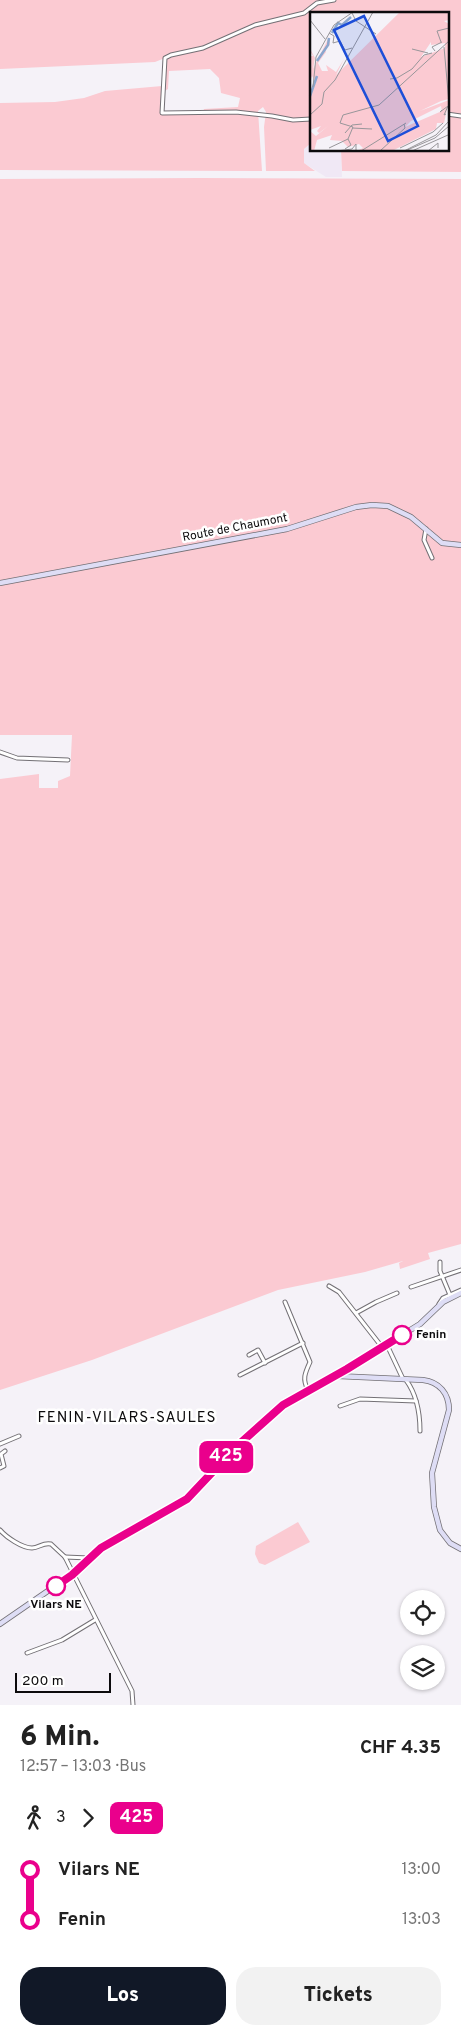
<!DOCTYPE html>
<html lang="de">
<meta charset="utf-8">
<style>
:root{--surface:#fff;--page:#f2f2f2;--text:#222;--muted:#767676;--accent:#111827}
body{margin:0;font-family:Overpass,sans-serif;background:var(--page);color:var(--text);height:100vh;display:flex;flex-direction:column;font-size:19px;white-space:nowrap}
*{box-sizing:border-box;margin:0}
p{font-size:16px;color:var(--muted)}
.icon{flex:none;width:28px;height:28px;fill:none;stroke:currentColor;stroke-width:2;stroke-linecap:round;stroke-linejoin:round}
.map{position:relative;height:1705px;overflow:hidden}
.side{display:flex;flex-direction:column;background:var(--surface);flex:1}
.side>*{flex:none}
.badge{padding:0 10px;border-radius:8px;font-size:18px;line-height:32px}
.controls{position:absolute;left:400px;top:1590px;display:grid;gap:10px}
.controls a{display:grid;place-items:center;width:45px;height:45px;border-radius:50%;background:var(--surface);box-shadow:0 1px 4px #0004;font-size:25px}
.scale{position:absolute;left:15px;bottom:12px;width:96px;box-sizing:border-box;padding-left:5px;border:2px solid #0c0b0d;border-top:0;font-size:14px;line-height:18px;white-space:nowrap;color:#0c0b0d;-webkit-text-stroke:4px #fff;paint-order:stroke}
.map>.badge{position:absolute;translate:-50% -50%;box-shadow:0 0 0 2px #fff}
.legs{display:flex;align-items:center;gap:8px;height:55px;padding:0 20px;font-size:16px}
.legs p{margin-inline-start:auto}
.overview{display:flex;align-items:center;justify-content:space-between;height:85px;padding:0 20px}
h1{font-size:28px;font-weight:800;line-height:38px}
.cta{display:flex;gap:10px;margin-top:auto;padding:10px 20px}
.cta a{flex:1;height:58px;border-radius:20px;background:var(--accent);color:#fff;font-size:20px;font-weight:800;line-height:58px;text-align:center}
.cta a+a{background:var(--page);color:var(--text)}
ul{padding:0 20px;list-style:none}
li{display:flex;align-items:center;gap:18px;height:50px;font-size:19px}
li i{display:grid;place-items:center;width:8px;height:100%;margin:0 6px;background:currentColor}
li i::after{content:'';width:12px;height:12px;margin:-6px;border:4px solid;border-radius:50%;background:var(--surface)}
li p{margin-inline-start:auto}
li:first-child i{background:linear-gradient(#0000 50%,currentColor 0)}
li:last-child i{background:linear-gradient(currentColor 50%,#0000 0)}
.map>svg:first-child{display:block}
.built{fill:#f0e8f5}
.green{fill:#fbcad2;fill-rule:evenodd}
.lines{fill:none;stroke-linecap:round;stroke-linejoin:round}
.street-casing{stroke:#737075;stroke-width:5}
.secondary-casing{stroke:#737075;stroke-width:6}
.street{stroke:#fff;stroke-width:3}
.secondary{stroke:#deddf5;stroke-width:4.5}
.line-1-casing{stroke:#fff;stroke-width:11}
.line-1{stroke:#ea008c;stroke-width:8}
.stop-1-dot{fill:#fff;stroke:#ea008c;stroke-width:2.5}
.labels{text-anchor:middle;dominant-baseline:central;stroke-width:5;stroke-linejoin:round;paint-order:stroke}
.street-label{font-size:12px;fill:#0c0b0d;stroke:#fff}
.stop-label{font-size:12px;font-weight:bold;fill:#0c0b0d;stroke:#fff;text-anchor:start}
.quarter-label{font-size:15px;letter-spacing:1px;fill:#0c0b0d;stroke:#fff}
.inset-river{fill:none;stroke:#8aa6ce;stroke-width:2.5}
.inset-road{fill:none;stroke:#98969a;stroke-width:1}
.view{fill:#1d4ed8;fill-opacity:0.15;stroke:#1d4ed8;stroke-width:2.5}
.inset-edge{fill:none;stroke:#0c0b0d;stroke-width:2.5}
</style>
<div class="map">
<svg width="461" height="1705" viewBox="0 0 461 1705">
<rect width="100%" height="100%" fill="#f5f2f8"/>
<polygon class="built" points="311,143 311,150 341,150 342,177 326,177 304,163 304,149"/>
<g class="green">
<path d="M0 0H461V172L342 171 341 150H447V14H311V143L304 149V163L315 171H266L264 127 266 112 263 107 258 111 262 171 0 170V103L55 102 84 98 105 91 162 86 165 58 155 62 0 69ZM210 69 219 78 221 93 240 98 238 107 204 109 202 115 161 114V93L168 89 169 71Z"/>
<polygon points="200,178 461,179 461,1244 428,1253 430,1259 400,1269 399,1263 403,1261 365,1272 278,1290 92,1360 0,1390 0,779 39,774 39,788 58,788 58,781 70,776 72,735 0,735 0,179"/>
<polygon points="298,1522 310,1542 265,1565 259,1563 255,1554 256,1546"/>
</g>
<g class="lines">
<g class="street-casing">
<g id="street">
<polyline points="447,114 461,116"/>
<polyline points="311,119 293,120 272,116 236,112 162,113 165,58 171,55 203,48 255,25 304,13 317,3 334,0"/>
<polyline points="426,529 424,540 432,558"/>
<polyline points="0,752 17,758 68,760"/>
<polyline points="440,1262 440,1271 450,1295"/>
<polyline points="329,1286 339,1292 382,1347"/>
<polyline points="411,1287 461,1270"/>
<path d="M285 1302 310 1362C305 1373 302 1379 308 1390"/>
<polyline points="439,1304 443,1298 461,1290"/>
<polyline points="356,1313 376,1302 397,1293"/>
<polyline points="387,1345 403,1379"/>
<polyline points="249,1355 258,1350 265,1363"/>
<polyline points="240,1375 303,1343"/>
<path d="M406 1380C417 1395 420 1413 420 1431"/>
<polyline points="340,1406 360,1399 416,1401"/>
<polyline points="0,1444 19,1436"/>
<polyline points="0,1468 4,1466 1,1454 5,1451"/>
<path d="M0 1530C6 1537 22 1548 32 1548 39 1548 43 1542 51 1544L65 1557 132 1691 133 1705"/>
<polyline points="65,1557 89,1558"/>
<polyline points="27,1653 62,1640 95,1620"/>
</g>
</g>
<g class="secondary-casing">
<g id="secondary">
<polyline points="0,583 287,529 356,507 372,505 388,506 411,517 442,543 461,545"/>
<path d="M337 1376 423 1380C439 1382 449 1393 449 1410L432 1473 434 1507 440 1530 450 1543 461 1549"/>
<polyline points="0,1624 71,1575 101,1548 187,1499 236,1447 283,1405 347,1369 420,1324 443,1302 461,1293"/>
</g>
</g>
<use href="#street" class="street"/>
<use href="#secondary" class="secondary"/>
</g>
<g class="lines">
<g class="line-1-casing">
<polyline id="line-1" points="56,1586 72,1575 101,1548 187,1499 236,1447 283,1405 347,1369 402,1335"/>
</g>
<use href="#line-1" class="line-1"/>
</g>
<g class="stop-1-dot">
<circle cx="402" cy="1335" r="9"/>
<circle cx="56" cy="1586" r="9"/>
</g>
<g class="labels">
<g class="street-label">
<text transform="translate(235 528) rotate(-11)">Route de Chaumont</text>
</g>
<g class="stop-label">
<text x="416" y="1335">Fenin</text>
<text x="56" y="1605" text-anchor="middle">Vilars NE</text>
</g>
<g class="quarter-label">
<text x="127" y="1418">FENIN-VILARS-SAULES</text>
</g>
</g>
<g transform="translate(310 12)">
<rect width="139" height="139" fill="#f5f2f8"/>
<path d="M90 0H139V8L134 9 139 12V87L131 89 110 99 139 88 134 111H127L126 117 84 138 47 139 53 136 49 132 38 135 32 129 20 128 22 123 7 128 4 139H0V119L6 124 18 114 9 121 7 119 11 114 0 118V84L6 70 2 64 0 70V44H3L0 39V37L5 46 3 57 19 25 20 33 15 36 16 40 8 51 12 59H18L16 53 26 60 34 47 26 63ZM121 30V33L135 31V36L111 45ZM131 94 132 99 95 115 101 109Z" fill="#fbcad2" fill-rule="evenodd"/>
<path class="inset-river" d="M22 21 28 11 32 13 41 5M7 49 18 33 19 26M0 84 7 64"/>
<path class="inset-road" d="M42 1 46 9 66 22M0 8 15 27M19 21 24 24 23 31 30 29 35 38 42 36M16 27 24 13 43 0M131 30 127 19 139 16M134 35 139 91M102 37 118 41M125 39 122 35 132 30M80 67 87 66 102 57 114 43 122 41M3 75 6 45 16 27M132 98 130 100 138 94 134 103 136 102M0 103 12 92 14 80 25 68 63 0M42 116 62 117M35 121 42 113 52 112M19 136 38 127M90 136 123 120 133 111M35 137 41 133 38 127 43 115 30 111 33 103 69 93 139 29M27 139 42 137 46 132V139M51 139 96 111M70 139 95 116 94 112M94 139 126 123 139 109M95 139 125 126 139 114M102 139 138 123M118 139 128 131V136"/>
<path class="view" d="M54 4 108 114 78 129 24 18Z"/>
<rect width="139" height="139" class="inset-edge"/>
</g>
</svg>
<div class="controls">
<a><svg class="icon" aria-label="locate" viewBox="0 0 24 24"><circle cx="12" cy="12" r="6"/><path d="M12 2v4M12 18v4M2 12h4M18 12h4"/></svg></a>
<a><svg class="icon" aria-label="layers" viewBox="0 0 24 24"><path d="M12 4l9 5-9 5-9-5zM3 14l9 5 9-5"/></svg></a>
</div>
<div class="scale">200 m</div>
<b class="badge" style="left:226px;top:1457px;background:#ea008c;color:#fff">425</b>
</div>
<section class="side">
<div class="overview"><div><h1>6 Min.</h1><p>12:57 – 13:03 · Bus</p></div><b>CHF 4.35</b></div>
<div class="legs"><svg class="icon" aria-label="walk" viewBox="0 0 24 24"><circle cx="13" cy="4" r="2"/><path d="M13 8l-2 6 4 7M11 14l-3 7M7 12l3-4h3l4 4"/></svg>3<svg class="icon" aria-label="forward" viewBox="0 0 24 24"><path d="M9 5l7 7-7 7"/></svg><b class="badge" style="background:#ea008c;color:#fff">425</b></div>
<ul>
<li><i style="color:#ea008c"></i><b>Vilars NE</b><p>13:00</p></li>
<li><i style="color:#ea008c"></i><b>Fenin</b><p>13:03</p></li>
</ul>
<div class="cta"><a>Los</a><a>Tickets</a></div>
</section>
